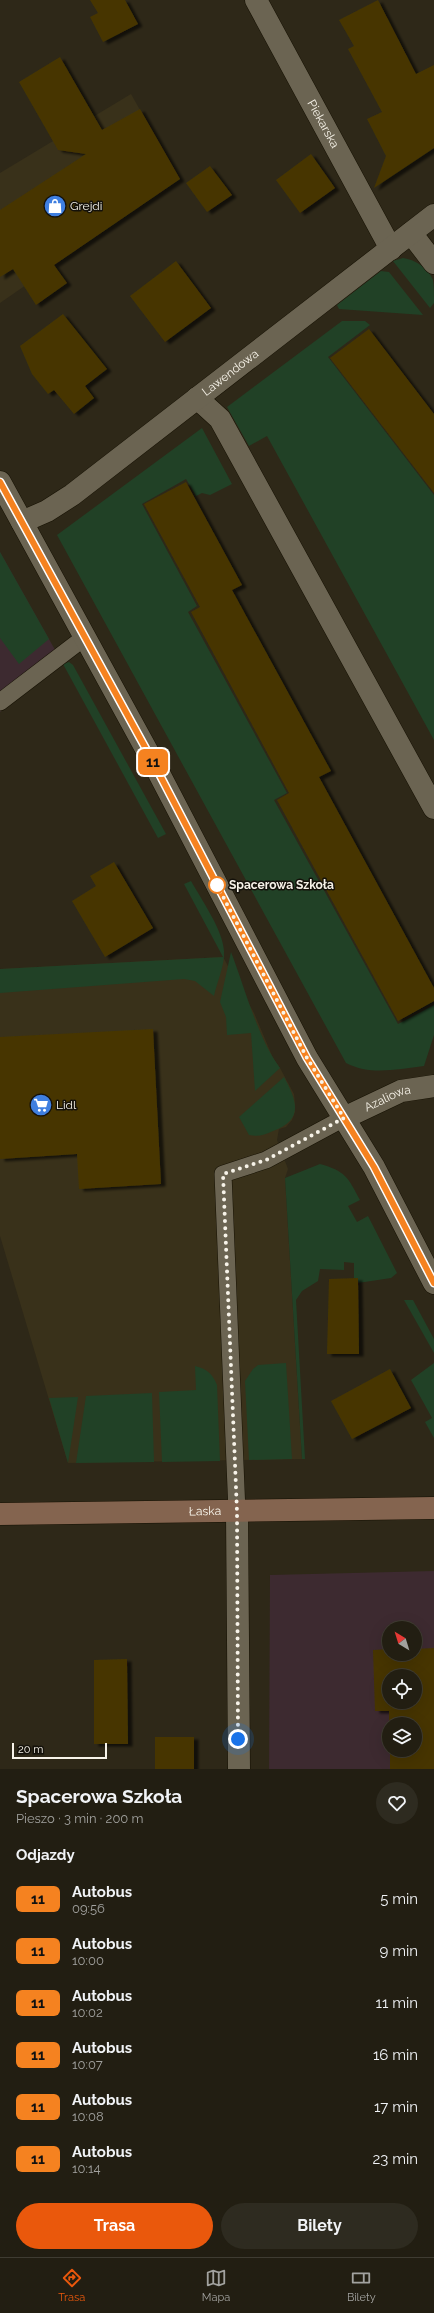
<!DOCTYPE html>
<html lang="pl">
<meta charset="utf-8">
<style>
:root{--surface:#221e12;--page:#2e2b20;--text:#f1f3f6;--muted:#a2a29f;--line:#3f3c32;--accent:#ea580c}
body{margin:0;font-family:Raleway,sans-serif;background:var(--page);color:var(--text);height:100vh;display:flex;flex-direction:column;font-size:15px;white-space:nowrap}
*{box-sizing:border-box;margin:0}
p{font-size:13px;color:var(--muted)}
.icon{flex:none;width:22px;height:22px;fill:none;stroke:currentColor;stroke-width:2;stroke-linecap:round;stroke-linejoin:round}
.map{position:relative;height:1769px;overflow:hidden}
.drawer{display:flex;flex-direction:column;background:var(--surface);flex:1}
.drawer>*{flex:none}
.badge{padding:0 8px;border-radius:6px;font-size:14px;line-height:26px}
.needle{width:26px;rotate:322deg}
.fabs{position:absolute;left:382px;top:1621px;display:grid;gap:8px}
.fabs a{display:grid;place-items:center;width:40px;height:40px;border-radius:50%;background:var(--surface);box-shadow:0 4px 16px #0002,0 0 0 1px var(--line);font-size:20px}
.scale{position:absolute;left:12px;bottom:10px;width:95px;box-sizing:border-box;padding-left:4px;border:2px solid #f7f3e9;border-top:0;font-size:11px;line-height:14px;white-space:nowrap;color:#f7f3e9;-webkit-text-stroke:3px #14110a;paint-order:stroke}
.you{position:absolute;width:20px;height:20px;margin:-10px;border:3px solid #fff;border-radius:50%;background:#1a73e8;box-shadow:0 0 0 6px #1a73e833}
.map>.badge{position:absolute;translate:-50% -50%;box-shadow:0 0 0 2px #fff}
h2{padding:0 16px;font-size:15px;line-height:36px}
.round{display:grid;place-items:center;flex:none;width:42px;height:42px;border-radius:21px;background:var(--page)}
.head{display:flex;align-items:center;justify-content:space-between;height:68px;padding:0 16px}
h1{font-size:19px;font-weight:700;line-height:30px}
.primary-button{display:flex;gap:8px;margin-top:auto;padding:8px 16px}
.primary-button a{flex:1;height:46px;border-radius:24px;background:var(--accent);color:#fff;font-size:16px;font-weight:700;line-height:46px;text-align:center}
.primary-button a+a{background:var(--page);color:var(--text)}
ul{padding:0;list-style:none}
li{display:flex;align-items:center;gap:12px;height:52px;padding:0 16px}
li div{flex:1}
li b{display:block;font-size:15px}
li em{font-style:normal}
li .badge{min-width:44px;font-weight:700;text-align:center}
.menu{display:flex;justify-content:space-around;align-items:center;height:56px;border-top:1px solid var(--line);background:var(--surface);font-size:11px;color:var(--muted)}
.menu a{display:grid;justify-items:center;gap:2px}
.menu .active{color:var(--accent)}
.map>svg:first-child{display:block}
.built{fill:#39311a}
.education{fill:#3d2a30;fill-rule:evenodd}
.green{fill:#214126}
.building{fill:#463600;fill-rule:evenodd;filter:url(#shadow)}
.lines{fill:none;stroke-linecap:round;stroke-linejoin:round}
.lane-casing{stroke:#161103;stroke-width:18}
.street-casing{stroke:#161103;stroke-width:23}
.secondary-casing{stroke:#161103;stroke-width:23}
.lane{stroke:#6b6452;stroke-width:17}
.street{stroke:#6b6452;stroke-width:22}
.secondary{stroke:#84644f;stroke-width:22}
.line-casing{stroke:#fff;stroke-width:9}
.line{stroke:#f58220;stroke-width:6}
.walk{stroke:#f7f3e9;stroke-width:4;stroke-dasharray:0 7.2}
.stop-dot{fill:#fff;stroke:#f58220;stroke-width:2}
.labels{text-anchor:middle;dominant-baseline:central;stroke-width:3;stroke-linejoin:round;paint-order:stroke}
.street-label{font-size:12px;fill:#f7f3e9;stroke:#14110a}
.poi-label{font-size:12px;fill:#f7f3e9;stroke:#14110a;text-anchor:start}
.stop-label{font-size:12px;font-weight:bold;fill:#f7f3e9;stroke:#14110a;text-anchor:start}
</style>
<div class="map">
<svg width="434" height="1769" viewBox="0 0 434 1769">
<defs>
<filter id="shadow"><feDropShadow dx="4.5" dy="2.5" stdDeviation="1" flood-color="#0009"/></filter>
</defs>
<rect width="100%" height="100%" fill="#2e2818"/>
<g class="built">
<polygon points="131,94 179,179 0,303 0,173"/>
<polygon points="223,957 254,1013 273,1058 280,1068 294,1094 295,1103 295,1112 292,1120 286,1127 279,1129 277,1140 288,1169 285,1178 302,1459 68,1463 0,1236 0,969"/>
</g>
<g class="education">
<polygon points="0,552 63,664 0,712"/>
<path d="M434 1571V1769H269L270 1575ZM389 1628H415V1654H389ZM389 1676H415V1702H389ZM389 1724H415V1750H389Z"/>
</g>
<g class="green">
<path d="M403 258C416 260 428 268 433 280 434 286 434 297 434 303L430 308 393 261Z"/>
<polygon points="381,271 389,272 423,315 339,309 337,305"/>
<polygon points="342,321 365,321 370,325 328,357 434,495 434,740 267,436 249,446 227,407"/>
<path d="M202 428 232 484 210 495 202 493 196 496 186 479 142 504 197 606 188 612 287 793 274 800 398 1024 434 1005V1035L424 1066C397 1069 371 1076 346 1063L57 535Z"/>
<polygon points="0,552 49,639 19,664 0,638"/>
<polygon points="69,662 73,665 166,834 158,838 63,664"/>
<path d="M191 881C201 899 223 930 224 951 225 965 217 982 214 996L195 981 184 979 0 993V969L223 957 184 884Z"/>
<path d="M231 952C245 988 258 1039 280 1068L255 1091 251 1033 227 1035 226 1017 220 1002Z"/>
<path d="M284 1077C297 1101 304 1120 273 1131 264 1135 259 1137 249 1135L239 1117Z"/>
<path d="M320 1164C345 1171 348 1177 360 1200L348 1206 357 1222 368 1216 397 1273 391 1278 358 1283V1279L354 1278V1263L344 1262V1270L320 1269 318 1281 302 1291 296 1300 305 1459H302L285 1178Z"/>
<polygon points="404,1300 413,1300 434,1339 434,1353"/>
<polygon points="286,1363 292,1459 249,1460 245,1381 253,1369 258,1365"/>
<polygon points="434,1363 434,1438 425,1422 432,1418 411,1380"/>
<path d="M195 1366C207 1369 212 1373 217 1385L220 1461 162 1462 159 1392 196 1390Z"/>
<polygon points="152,1393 154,1462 76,1463 86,1396"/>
<polygon points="78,1397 68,1463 49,1398"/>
</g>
<g class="building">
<polygon points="90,0 125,0 138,24 103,42 90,17 98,13"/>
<polygon points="378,0 416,74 434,65 434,148 374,188 386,156 367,119 382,112 348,49 354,46 339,20"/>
<polygon points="60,57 102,130 140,109 180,179 54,265 67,283 36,305 13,269 0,277 0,210 86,154 58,150 19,82"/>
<polygon points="311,154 335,188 300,213 276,180"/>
<polygon points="210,166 232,195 207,212 186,183"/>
<polygon points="176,261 211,308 165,342 130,296"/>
<polygon points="63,314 107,369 85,386 94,398 74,414 54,390 48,394 32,374 20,346"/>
<polygon points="369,329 434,414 434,493 330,358"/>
<polygon points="186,482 242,585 232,590 331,771 319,777 434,988 434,1001 398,1021 277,800 289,793 191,612 200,607 144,504"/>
<polygon points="114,862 153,928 105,957 72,901 96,886 90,876"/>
<polygon points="153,1029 161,1184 79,1189 77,1154 0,1159 0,1037"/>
<polygon points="358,1278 359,1354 327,1354 329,1279"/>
<polygon points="390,1369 411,1408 352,1439 331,1401"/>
<path d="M434 1648V1769H390V1750H415V1724H389V1711H375L373 1650 389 1649V1654H415V1649ZM389 1676H415V1702H389Z"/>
<polygon points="127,1659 128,1744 94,1744 94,1660"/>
<rect x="155" y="1737" width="39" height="32"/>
</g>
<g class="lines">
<g class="lane-casing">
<g id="lane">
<polyline points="0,702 85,637"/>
<polyline points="237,1512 223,1174 266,1160 344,1118"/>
</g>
</g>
<g class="street-casing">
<g id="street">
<path id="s1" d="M256 0 391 249"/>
<polyline points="411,233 434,263"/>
<polyline points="197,398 220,419 434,808"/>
<polyline points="0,482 151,758 307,1058 374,1167 434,1283"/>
<path id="s2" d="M22 522 47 511 72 495 434 215"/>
<path id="s3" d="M344 1118 401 1091 434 1086"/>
<polyline points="237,1512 239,1769"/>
</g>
</g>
<g class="secondary-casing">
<g id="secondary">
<path id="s4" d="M0 1514 434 1508"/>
</g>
</g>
<use href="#lane" class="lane"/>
<use href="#street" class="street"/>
<use href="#secondary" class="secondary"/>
</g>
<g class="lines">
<g class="line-casing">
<polyline id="line" points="0,482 151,758 307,1058 374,1167 434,1283"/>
</g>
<use href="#line" class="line"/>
<polyline class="walk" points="217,885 307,1058 344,1118 266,1160 223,1174 237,1512 238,1739"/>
</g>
<defs>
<g id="shop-disc" transform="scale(1.15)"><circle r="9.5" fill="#3f7fe0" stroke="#14110a"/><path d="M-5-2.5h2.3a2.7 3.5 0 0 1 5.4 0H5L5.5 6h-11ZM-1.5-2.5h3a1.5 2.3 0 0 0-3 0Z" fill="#fff"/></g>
<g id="supermarket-disc" transform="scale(1.15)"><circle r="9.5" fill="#3f7fe0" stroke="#14110a"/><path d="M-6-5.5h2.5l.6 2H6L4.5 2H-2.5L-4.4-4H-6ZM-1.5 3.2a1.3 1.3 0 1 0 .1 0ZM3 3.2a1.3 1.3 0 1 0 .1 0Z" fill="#fff"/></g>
</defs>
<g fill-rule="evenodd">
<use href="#shop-disc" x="55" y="206"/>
<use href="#supermarket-disc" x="41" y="1105"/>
</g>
<circle class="stop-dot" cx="217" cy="885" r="8"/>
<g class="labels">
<g class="street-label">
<text stroke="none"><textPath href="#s1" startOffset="141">Piekarska</textPath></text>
<text stroke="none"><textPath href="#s2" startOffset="257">Lawendowa</textPath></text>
<text stroke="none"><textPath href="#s3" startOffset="48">Azaliowa</textPath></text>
<text stroke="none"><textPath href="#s4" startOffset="205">Łaska</textPath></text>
</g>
<g class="poi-label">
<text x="70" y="206">Grejdi</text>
<text x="56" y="1105">Lidl</text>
</g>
<g class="stop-label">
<text x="229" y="885">Spacerowa Szkoła</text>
</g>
</g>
</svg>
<div class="fabs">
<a><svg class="needle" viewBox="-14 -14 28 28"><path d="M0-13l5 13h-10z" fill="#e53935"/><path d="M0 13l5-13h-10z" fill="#a2a29f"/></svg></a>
<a><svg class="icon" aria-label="locate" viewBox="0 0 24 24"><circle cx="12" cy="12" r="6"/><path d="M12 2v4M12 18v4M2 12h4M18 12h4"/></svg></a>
<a><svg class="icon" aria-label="layers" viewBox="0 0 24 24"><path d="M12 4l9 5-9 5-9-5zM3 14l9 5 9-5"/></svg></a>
</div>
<div class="scale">20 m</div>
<div class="you" style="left:238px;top:1739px"></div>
<b class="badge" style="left:153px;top:762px;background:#f58220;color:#111">11</b>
</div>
<section class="drawer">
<div class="head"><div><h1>Spacerowa Szkoła</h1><p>Pieszo · 3 min · 200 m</p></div><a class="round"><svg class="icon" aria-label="heart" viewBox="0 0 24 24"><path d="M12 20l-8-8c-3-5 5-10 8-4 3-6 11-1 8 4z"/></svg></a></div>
<h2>Odjazdy</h2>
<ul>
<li><span class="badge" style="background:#f58220;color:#111">11</span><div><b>Autobus</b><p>09:56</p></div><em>5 min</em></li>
<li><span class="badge" style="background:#f58220;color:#111">11</span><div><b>Autobus</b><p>10:00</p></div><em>9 min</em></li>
<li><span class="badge" style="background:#f58220;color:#111">11</span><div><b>Autobus</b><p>10:02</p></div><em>11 min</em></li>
<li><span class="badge" style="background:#f58220;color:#111">11</span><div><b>Autobus</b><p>10:07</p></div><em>16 min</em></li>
<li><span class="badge" style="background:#f58220;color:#111">11</span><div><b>Autobus</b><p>10:08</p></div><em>17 min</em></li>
<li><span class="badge" style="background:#f58220;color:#111">11</span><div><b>Autobus</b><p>10:14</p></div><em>23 min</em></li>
</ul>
<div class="primary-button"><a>Trasa</a><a>Bilety</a></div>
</section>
<nav class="menu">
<a class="active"><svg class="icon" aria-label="directions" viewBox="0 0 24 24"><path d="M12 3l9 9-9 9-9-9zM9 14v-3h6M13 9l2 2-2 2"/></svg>Trasa</a>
<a><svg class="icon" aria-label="map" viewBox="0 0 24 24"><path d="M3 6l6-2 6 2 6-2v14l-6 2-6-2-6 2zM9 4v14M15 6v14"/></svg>Mapa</a>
<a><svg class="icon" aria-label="tickets" viewBox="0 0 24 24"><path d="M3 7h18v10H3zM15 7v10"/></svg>Bilety</a>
</nav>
